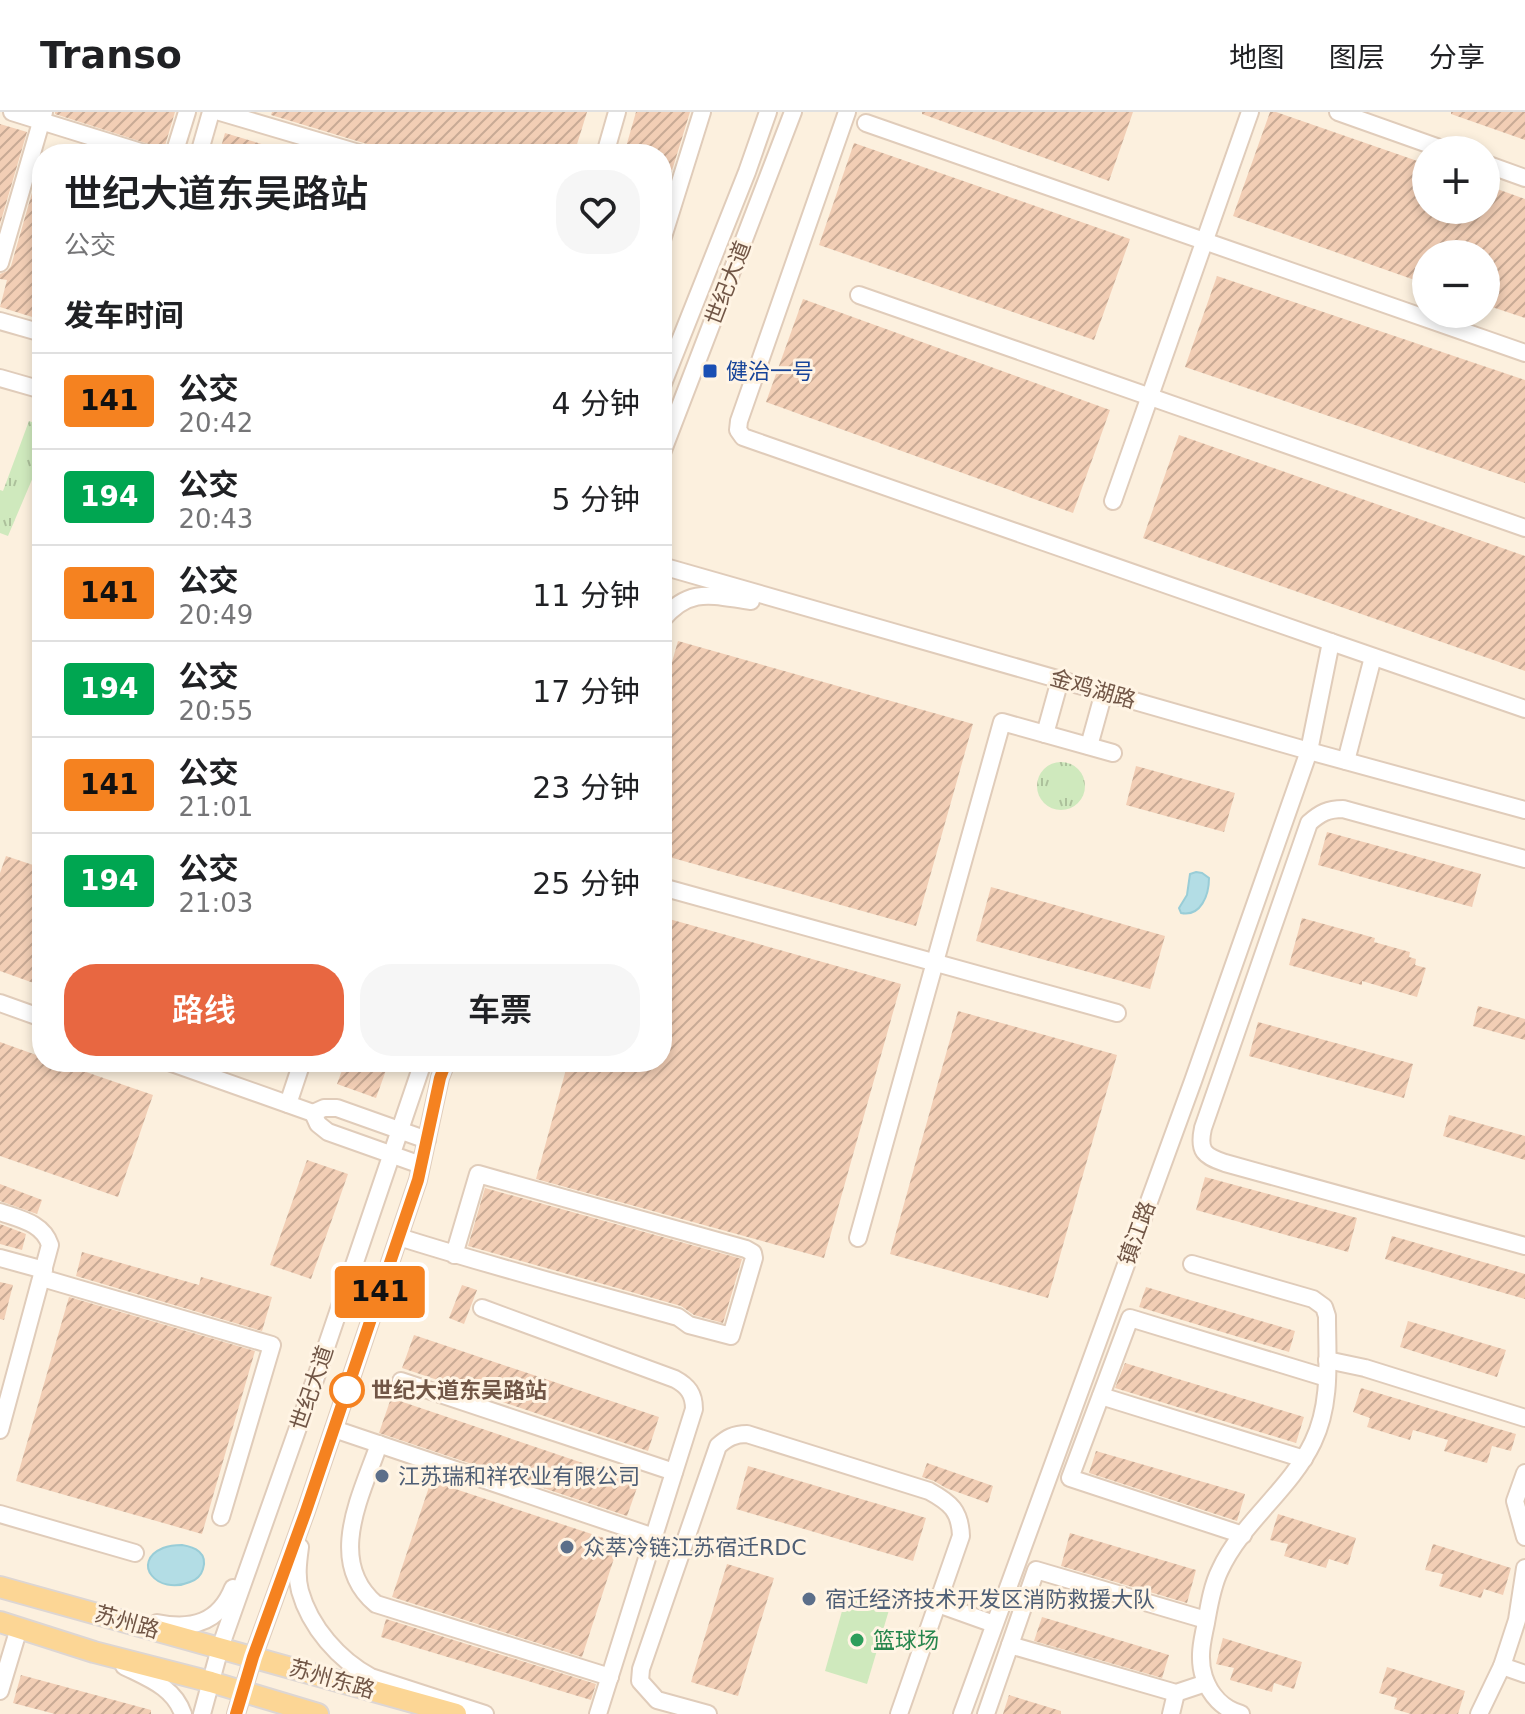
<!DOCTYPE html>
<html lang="zh">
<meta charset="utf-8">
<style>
:root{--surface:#fff;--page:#f6f6f6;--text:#202124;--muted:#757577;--line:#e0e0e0;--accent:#e86741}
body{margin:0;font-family:"DejaVu Sans","Noto Sans SC",sans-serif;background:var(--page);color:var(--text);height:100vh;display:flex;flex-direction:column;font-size:30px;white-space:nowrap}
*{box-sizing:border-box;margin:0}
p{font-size:26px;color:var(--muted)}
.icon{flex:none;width:44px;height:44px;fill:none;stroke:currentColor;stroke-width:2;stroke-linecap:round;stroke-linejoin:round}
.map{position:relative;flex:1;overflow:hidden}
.sheet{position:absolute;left:32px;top:32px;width:640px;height:928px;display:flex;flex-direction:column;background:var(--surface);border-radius:32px;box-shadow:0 4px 12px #0003}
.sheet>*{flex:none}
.badge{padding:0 16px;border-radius:6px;font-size:28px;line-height:52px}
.controls{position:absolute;left:1412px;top:24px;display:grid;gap:16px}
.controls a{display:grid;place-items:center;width:88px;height:88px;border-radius:50%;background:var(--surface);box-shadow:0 4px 12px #0003;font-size:40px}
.map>.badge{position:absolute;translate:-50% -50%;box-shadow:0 0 0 4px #fff}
h2{padding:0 32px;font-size:30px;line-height:72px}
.round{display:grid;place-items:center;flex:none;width:84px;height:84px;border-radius:32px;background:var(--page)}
.overview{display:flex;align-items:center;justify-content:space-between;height:136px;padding:0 32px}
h1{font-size:38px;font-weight:600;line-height:60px}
.cta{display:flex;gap:16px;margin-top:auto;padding:16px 32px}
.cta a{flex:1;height:92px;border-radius:32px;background:var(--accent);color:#fff;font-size:32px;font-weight:600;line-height:92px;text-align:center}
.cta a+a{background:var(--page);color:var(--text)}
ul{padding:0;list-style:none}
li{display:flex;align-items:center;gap:24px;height:96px;padding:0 32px;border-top:2px solid var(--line)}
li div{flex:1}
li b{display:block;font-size:30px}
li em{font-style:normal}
li .badge{min-width:88px;font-weight:700;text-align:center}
header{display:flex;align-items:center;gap:48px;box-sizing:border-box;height:112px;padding:0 40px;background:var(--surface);border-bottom:2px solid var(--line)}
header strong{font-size:38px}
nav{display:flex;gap:44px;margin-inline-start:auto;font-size:28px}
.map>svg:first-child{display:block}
.grass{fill:url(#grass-tufts)}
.garden{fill:#cfe9bd}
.water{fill:#b3dde5;stroke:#99cdd7;stroke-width:2}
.building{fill:url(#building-hatch)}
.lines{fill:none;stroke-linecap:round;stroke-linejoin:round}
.minor-casing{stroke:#e0ccba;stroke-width:20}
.major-casing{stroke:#ddd6d3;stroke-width:24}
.minor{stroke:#fff;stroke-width:16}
.major{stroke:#fcd695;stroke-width:20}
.line-casing{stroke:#fff;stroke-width:18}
.line{stroke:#f58220;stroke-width:12}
.transit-dot{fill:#1a4fb4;stroke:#fff4e4;stroke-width:3}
.stop-dot{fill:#fff;stroke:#f58220;stroke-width:4}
.service-dot{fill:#5c6f8a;stroke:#fff4e4;stroke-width:3}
.leisure-dot{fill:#2e9e5b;stroke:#fff4e4;stroke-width:3}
.labels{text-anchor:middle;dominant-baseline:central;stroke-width:6;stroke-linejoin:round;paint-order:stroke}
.street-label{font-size:22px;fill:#715646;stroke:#fff4e4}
.transit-label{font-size:22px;fill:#164399;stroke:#fff4e4;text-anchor:start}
.stop-label{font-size:22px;font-weight:bold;fill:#715646;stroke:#fff4e4;text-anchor:start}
.service-label{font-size:22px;fill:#4e5e75;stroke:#fff4e4;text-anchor:start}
.leisure-label{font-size:22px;fill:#27864d;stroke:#fff4e4;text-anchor:start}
</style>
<header>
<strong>Transo</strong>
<nav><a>地图</a><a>图层</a><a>分享</a></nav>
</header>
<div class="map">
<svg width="1525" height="1602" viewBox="0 0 1525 1602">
<defs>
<pattern id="grass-tufts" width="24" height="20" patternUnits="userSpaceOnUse" patternTransform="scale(2)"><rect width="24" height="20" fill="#cfe9bd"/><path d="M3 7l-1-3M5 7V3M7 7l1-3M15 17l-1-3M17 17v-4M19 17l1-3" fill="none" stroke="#acc09b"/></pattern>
<pattern id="building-hatch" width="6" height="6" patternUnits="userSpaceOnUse" patternTransform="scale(2)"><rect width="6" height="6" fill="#f2ceb5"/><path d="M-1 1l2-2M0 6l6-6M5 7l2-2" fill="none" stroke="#c8aa95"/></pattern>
</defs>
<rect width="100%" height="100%" fill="#fcf0de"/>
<g class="grass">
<polygon points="29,309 42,314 42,344 8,424 0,421 0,378 3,379"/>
<circle cx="1061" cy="674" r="24"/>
</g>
<polygon class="garden" points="846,1485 889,1498 867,1572 825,1559"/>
<g class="water">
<path d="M1196 760 1202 761 1209 766C1209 783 1201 805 1181 801L1179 796 1187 783 1190 762Z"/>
<path d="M182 1433C195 1435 208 1441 203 1457 201 1464 196 1468 190 1470 157 1484 130 1450 163 1436 168 1434 176 1433 182 1433Z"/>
</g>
<g class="building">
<polygon points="55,0 175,0 164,37 55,2"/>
<polygon points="272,0 587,0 574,42 400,42 271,3"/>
<polygon points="636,0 690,0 662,91 662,42 624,42"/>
<polygon points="922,0 1133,0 1109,69 922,2"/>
<polygon points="1270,0 1276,0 1426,52 1426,98 1486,98 1486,73 1525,87 1525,206 1486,193 1486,142 1426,142 1426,172 1233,104"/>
<polygon points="1451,0 1525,0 1525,28 1451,2"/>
<polygon points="0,12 27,20 0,112"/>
<polygon points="225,21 285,39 284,42 219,42"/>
<polygon points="854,31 1130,127 1094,228 819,133"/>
<polygon points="42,46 42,208 0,195 7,168 0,167 0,162 7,159 11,154"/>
<polygon points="1217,164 1525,268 1525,371 1185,255"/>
<polygon points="803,187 1110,298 1073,401 766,290"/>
<polygon points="1179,323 1525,444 1525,559 1143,426"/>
<polygon points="678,529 973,612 916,814 662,743 662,585"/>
<polygon points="1136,654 1235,681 1224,720 1126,693"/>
<polygon points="1327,720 1481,762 1472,795 1318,753"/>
<polygon points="6,744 42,756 42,874 0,859 0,761"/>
<polygon points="991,775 1165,824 1150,877 976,829"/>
<polygon points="662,805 901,872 824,1146 536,1067 568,950 662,950"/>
<polygon points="1302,806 1375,826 1374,830 1410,840 1409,845 1416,847 1415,853 1426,856 1417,885 1362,869 1362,873 1289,853"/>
<polygon points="1478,894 1525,907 1525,928 1473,914"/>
<polygon points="958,899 1117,943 1048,1186 890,1142"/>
<polygon points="1258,910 1413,952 1404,986 1249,944"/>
<polygon points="0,930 42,945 42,950 57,950 153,983 118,1085 0,1044"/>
<polygon points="345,950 389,950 376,986 337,972"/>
<polygon points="1449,1003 1525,1024 1525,1048 1443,1024"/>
<polygon points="307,1048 348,1062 311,1167 270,1153"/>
<polygon points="1205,1065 1357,1106 1348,1140 1196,1098"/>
<polygon points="0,1072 42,1088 37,1102 0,1089"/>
<polygon points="485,1076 742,1147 723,1211 694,1203 681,1194 468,1134"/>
<polygon points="0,1112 26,1122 22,1138 0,1132"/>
<polygon points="1392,1124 1525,1162 1525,1187 1385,1147"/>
<polygon points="82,1140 199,1173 201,1165 272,1185 262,1219 76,1164"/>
<polygon points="0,1170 13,1173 4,1208 0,1207"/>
<polygon points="462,1173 477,1178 464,1212 449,1206"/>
<polygon points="1146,1175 1295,1219 1289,1240 1139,1195"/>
<polygon points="69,1185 255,1239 202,1422 16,1369"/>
<polygon points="1408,1209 1506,1238 1497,1265 1400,1235"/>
<polygon points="414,1223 659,1305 648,1339 402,1256"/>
<polygon points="1125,1251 1304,1305 1296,1331 1115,1276"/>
<polygon points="1361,1276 1516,1322 1511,1339 1492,1334 1487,1351 1444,1339 1448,1328 1413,1318 1410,1328 1367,1315 1370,1306 1353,1300"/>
<polygon points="391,1286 639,1370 627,1404 379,1321"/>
<polygon points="1096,1339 1245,1382 1237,1409 1089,1361"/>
<polygon points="927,1351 993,1374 988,1391 946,1376 934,1369 922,1365"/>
<polygon points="748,1354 926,1406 913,1449 736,1397"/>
<polygon points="431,1369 619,1431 582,1545 392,1485"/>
<polygon points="1278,1402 1356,1426 1348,1453 1329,1447 1326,1456 1284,1444 1288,1432 1270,1428"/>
<polygon points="1070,1421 1196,1458 1187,1491 1061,1454"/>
<polygon points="1433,1432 1511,1456 1503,1483 1484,1477 1481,1486 1439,1474 1443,1462 1425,1458"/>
<polygon points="727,1452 774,1466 738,1584 691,1570"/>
<polygon points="1042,1505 1169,1543 1162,1566 1034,1529"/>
<polygon points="386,1507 596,1572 591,1588 381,1525"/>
<polygon points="1223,1526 1302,1550 1294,1577 1274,1571 1272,1580 1230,1568 1234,1556 1216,1552"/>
<polygon points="1387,1555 1465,1579 1458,1602 1411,1602 1394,1597 1397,1586 1379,1581"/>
<polygon points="21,1563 151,1598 151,1602 55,1602 13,1591"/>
<polygon points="1009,1583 1061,1599 1061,1602 1003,1602"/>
</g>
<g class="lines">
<g class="minor-casing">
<g id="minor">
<polyline points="12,0 147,42"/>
<polyline points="220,0 362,42"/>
<polyline points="847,0 739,309 738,318 743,325 1331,530"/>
<polyline points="1338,0 1445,38"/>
<polyline points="866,11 1525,241"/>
<polyline points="174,42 187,0"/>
<polyline points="199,42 211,0"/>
<polyline points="605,42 617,0"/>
<polyline points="1486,52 1525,66"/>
<polyline points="662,128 702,0"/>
<polyline points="0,151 44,0"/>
<polyline points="859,183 1525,416"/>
<polyline points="0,209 42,221"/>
<polyline points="0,266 42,278"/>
<polyline points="662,274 747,60 768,0"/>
<polyline points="662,341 793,0"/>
<polyline points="1113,389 1250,0"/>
<polyline points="662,454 1309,639 1525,698"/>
<path d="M662 508C690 474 713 484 751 489"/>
<polyline points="1045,622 1060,568"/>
<polyline points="1089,634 1104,580"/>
<polyline points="1346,649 1373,545"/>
<path d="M1525 747 1343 697C1328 697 1320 701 1309 711L1203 1016C1198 1039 1204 1044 1225 1051L1525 1134"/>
<polyline points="662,775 1117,901"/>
<polyline points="0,891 42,906"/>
<polyline points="169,950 313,1001"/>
<polyline points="288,992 302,950"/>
<polyline points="421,1053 328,1020 318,1012 313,1001 324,996 337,996 427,1028"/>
<path d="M0 1100C20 1107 43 1111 50 1133L0 1318"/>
<path d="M399 1125C491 1154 585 1179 678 1205L689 1213 731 1224 754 1146 753 1141 746 1137 478 1062 454 1143"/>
<polyline points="858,1126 1002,610 1113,641"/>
<polyline points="0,1146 44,1158"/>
<path d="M1192 1152 1313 1187 1324 1195 1327 1204C1327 1246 1332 1291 1313 1330 1290 1378 1242 1410 1220 1458 1212 1474 1209 1494 1206 1511 1202 1529 1198 1547 1204 1565 1210 1583 1223 1597 1241 1602"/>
<polyline points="42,1166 272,1233 221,1405"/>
<path d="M482 1196 675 1267C688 1274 694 1282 694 1297L598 1602"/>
<polyline points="1327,1248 1365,1256 1525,1306"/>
<polyline points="401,1269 674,1360"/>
<polyline points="1101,1284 1304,1347"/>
<polyline points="334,1317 654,1425"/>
<path d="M379 1332C362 1382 325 1449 376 1492L610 1565"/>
<polyline points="1525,1361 1515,1389 1525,1425"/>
<polyline points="0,1402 135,1441"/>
<polyline points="1243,1423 1070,1366 1130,1206 1327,1266"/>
<path d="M300 1435C298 1450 296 1464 300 1479 310 1515 339 1548 371 1565L485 1602"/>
<polyline points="938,1492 994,1512"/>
<path d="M157 1511C192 1518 219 1511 233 1476"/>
<polyline points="1010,1533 1176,1581 1206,1571"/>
<path d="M124 1554C148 1566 174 1575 183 1602"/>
<polyline points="1502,1554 1525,1562"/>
<polyline points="0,1579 19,1516"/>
<polyline points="202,1602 220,1536 317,1262 423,950"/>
<polyline points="236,1602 253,1545 306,1399 418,1068 440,966 446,950"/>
<path d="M708 1602 657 1588 640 1569 641 1557 718 1334C727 1326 734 1322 747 1322L929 1379C951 1391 960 1399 961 1424L899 1602"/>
<polyline points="962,1602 1193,969 1309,639 1331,530 1525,597"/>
<polyline points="986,1602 1036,1458 1206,1508"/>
<polyline points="1171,1602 1176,1581"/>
<polyline points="1479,1602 1502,1554 1517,1508 1525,1456"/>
</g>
</g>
<g class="major-casing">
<g id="major">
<polyline points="0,1475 456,1602"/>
<polyline points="0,1510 94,1540 211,1570 318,1602"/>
</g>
</g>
<use href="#minor" class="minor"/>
<use href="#major" class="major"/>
</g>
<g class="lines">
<g class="line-casing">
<polyline id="line" points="236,1602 253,1545 306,1399 418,1068 440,966 446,950"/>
</g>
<use href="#line" class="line"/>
</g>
<rect class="transit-dot" x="702" y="251" width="16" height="16" rx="4"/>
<circle class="stop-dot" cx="347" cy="1278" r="16"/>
<g class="service-dot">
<circle cx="382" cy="1364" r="8"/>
<circle cx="567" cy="1435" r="8"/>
<circle cx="809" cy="1487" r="8"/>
</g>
<circle class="leisure-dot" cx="857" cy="1528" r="8"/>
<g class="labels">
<g class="street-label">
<text transform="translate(728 171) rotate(-69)">世纪大道</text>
<text transform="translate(1093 577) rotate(16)">金鸡湖路</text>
<text transform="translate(1137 1121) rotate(-70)">镇江路</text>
<text transform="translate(312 1276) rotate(-71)">世纪大道</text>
<text transform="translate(127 1510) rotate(16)">苏州路</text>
<text transform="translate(332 1567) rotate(16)">苏州东路</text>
</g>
<g class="transit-label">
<text x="726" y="259">健治一号</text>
</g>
<g class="stop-label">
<text x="371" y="1278">世纪大道东吴路站</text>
</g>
<g class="service-label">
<text x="398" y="1364">江苏瑞和祥农业有限公司</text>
<text x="583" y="1435">众萃冷链江苏宿迁RDC</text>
<text x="825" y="1487">宿迁经济技术开发区消防救援大队</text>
</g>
<g class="leisure-label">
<text x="873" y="1528">篮球场</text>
</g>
</g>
</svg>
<div class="controls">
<a>+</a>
<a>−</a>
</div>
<b class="badge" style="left:380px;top:1180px;background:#f58220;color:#111">141</b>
<section class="sheet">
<div class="overview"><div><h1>世纪大道东吴路站</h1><p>公交</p></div><a class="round"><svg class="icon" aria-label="heart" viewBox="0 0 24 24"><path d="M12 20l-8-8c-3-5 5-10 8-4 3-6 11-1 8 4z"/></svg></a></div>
<h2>发车时间</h2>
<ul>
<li><span class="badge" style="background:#f58220;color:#111">141</span><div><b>公交</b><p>20:42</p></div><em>4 分钟</em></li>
<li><span class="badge" style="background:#00a651;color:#fff">194</span><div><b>公交</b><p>20:43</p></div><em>5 分钟</em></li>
<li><span class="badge" style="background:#f58220;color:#111">141</span><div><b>公交</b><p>20:49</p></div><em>11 分钟</em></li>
<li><span class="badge" style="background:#00a651;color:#fff">194</span><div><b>公交</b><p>20:55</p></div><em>17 分钟</em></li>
<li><span class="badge" style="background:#f58220;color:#111">141</span><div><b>公交</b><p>21:01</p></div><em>23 分钟</em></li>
<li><span class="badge" style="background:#00a651;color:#fff">194</span><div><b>公交</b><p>21:03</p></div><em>25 分钟</em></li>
</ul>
<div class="cta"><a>路线</a><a>车票</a></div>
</section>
</div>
